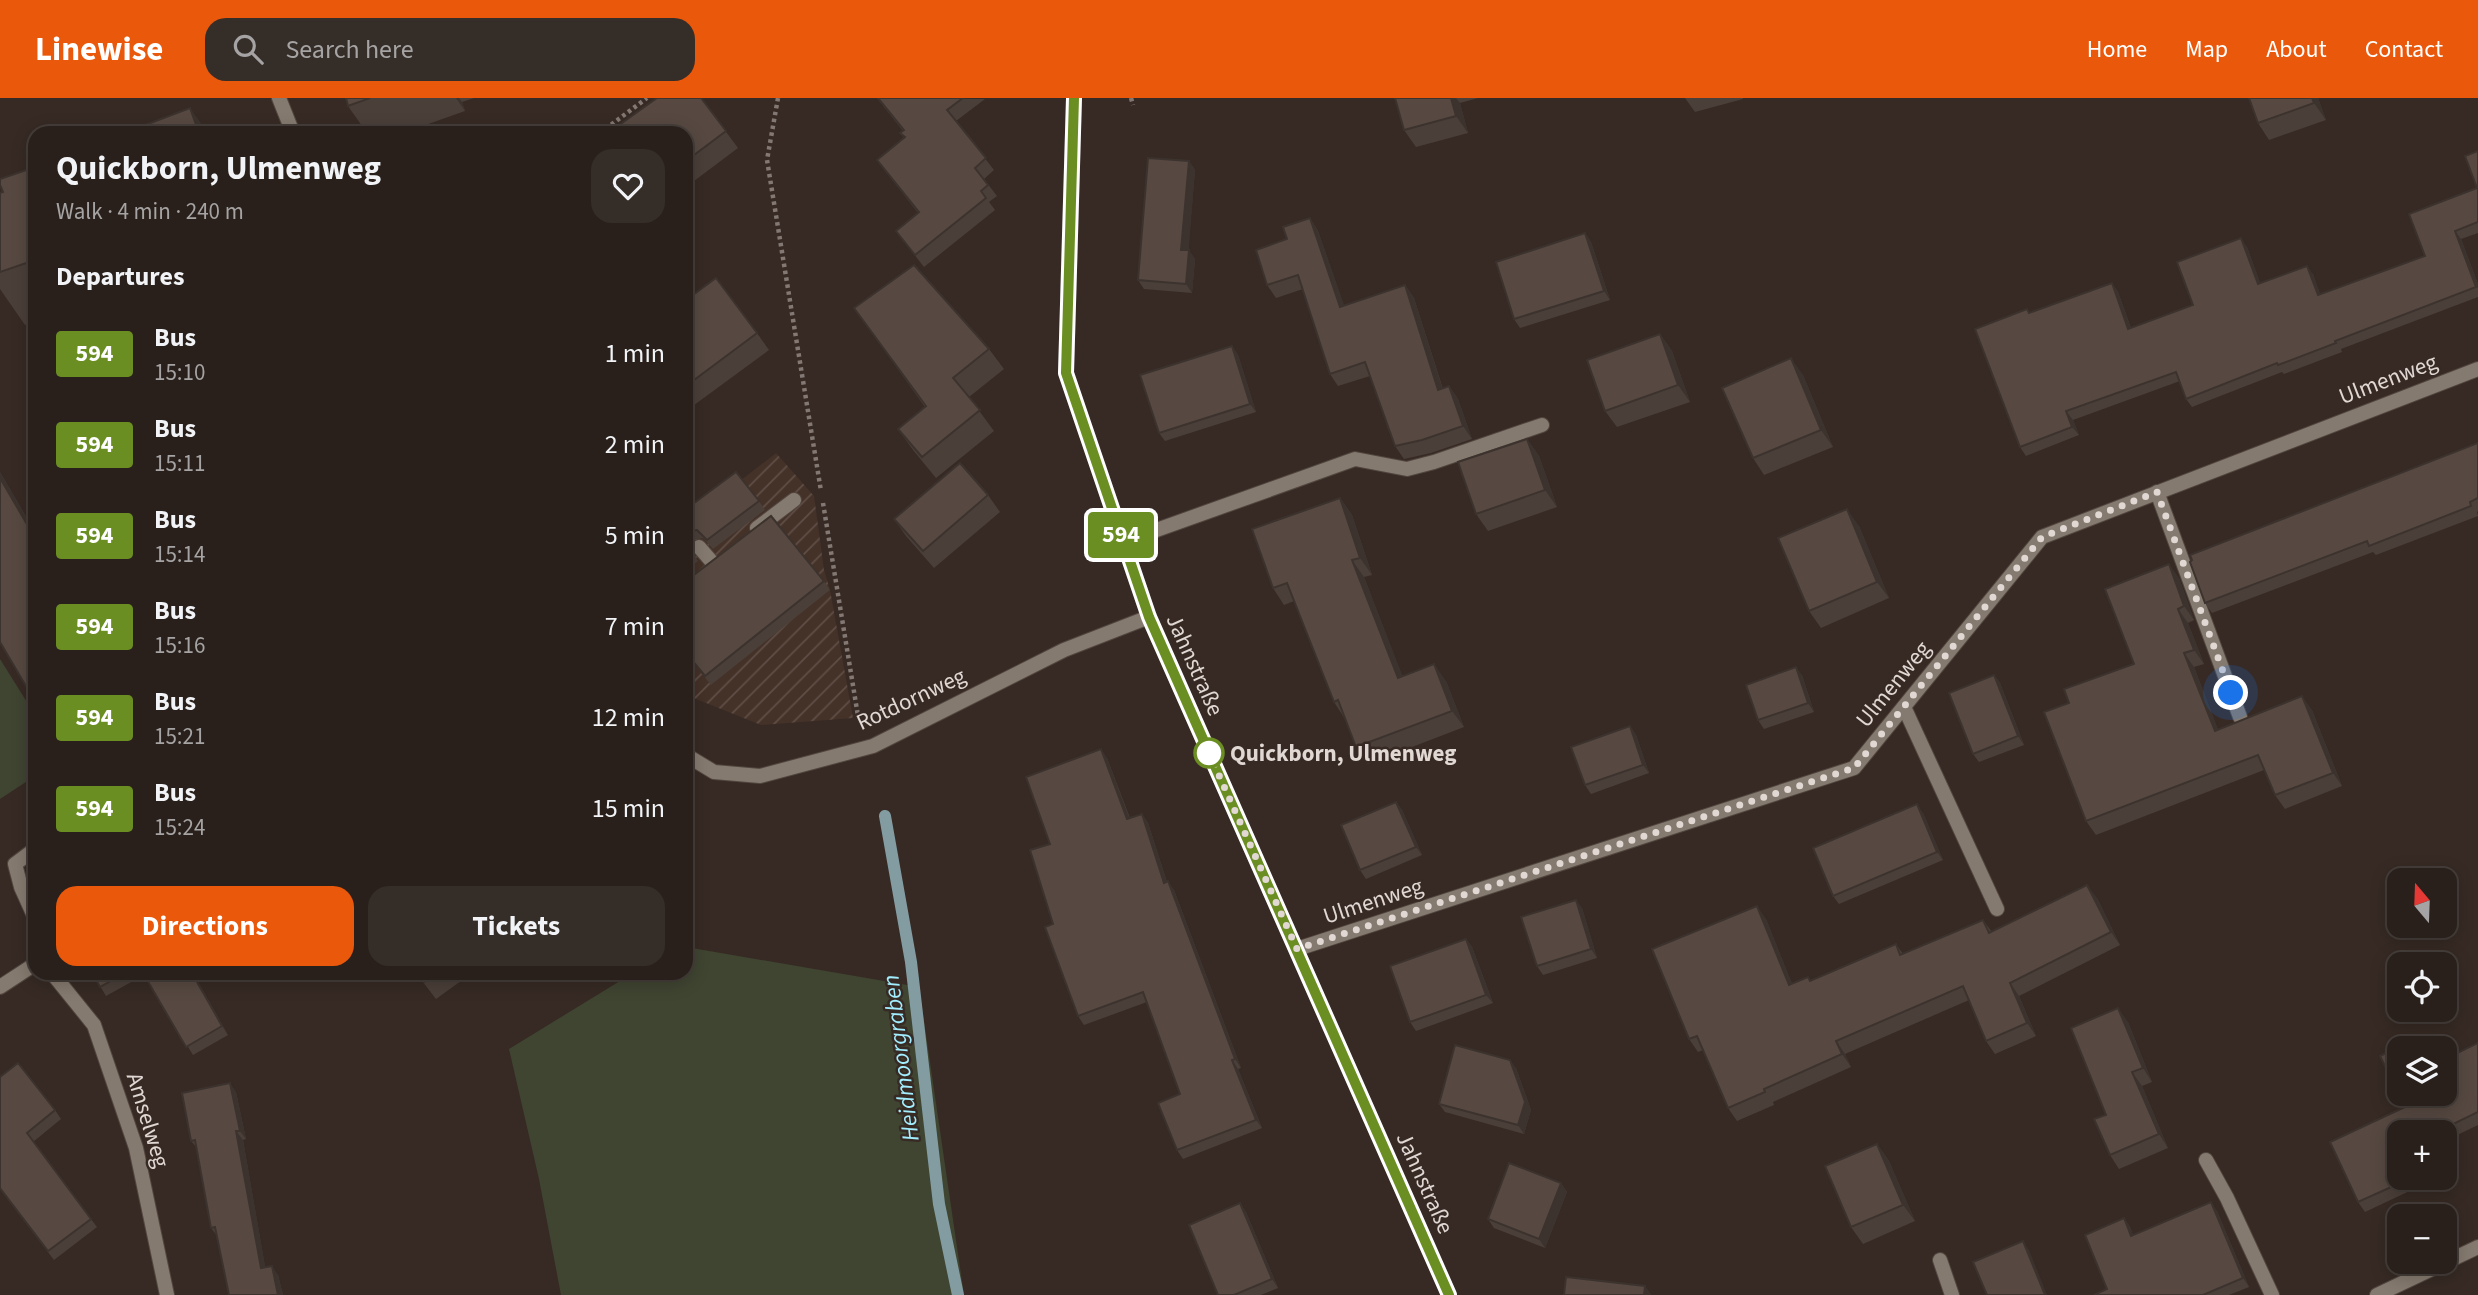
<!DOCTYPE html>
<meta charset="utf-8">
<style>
:root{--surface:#29201b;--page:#352d28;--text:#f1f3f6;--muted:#a5a3a3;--line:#453e3a;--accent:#ea580c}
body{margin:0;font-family:"Source Sans 3",sans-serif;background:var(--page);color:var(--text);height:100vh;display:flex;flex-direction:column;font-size:26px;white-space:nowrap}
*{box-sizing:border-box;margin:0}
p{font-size:23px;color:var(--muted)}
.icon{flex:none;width:38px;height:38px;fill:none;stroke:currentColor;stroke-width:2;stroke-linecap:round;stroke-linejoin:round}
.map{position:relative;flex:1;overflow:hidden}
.side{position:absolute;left:28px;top:28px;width:665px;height:854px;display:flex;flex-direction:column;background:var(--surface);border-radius:21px;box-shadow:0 4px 18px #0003,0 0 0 2px var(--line)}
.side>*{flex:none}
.badge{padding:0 14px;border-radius:5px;font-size:24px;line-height:46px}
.needle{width:46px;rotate:341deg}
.buttons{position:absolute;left:2387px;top:770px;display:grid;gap:14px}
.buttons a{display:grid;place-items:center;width:70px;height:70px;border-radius:14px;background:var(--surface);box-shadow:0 4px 18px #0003,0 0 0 2px var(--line);font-size:35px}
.you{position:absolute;width:35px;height:35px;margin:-18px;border:5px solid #fff;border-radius:50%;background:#1a73e8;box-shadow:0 0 0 10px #1a73e833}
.map>.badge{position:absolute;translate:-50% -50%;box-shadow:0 0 0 4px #fff}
h2{padding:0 28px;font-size:26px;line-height:63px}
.round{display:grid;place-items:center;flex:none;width:74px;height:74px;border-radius:21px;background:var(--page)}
.head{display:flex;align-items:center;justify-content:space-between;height:119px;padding:0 28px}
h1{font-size:33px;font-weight:700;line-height:52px}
.primary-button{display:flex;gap:14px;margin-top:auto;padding:14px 28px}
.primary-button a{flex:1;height:80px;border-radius:21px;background:var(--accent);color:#fff;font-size:28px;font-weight:700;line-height:80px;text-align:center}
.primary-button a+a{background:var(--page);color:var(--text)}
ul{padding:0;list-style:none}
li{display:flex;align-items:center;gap:21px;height:91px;padding:0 28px}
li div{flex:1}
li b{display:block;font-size:26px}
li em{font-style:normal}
li .badge{min-width:77px;font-weight:700;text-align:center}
header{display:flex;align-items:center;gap:42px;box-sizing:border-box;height:98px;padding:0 35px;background:var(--accent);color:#fff}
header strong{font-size:33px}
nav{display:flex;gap:38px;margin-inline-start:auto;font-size:24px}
.search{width:490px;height:63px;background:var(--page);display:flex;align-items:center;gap:18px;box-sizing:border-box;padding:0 24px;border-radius:21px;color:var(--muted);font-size:26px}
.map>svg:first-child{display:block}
.industrial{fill:url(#industrial-furrows)}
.grass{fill:#3f4531}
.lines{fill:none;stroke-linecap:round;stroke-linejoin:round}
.stream{stroke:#829ca2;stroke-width:12}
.service-casing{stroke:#524640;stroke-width:16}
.minor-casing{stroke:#524640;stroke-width:16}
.path{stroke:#837873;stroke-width:4.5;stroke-dasharray:3.5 3.5;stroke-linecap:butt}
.service{stroke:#857a6f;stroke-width:14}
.minor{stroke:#857a6f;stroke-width:14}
.wall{fill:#4b3f39}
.shaded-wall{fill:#3d332e}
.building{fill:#574942;stroke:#3d332e;stroke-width:2}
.line-casing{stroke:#fff;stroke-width:16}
.line{stroke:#6b8e23;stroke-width:10}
.walk{stroke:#e1d8d4;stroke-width:7;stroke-dasharray:0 12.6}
.stop-dot{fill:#fff;stroke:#6b8e23;stroke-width:3.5}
.labels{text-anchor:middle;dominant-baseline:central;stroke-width:5;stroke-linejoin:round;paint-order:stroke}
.street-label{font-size:23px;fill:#e1d8d4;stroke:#372a24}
.stop-label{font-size:23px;font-weight:bold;fill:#e1d8d4;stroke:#372a24;text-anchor:start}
.water-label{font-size:24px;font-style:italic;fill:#a2edfe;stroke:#372a24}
</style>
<header>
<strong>Linewise</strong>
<div class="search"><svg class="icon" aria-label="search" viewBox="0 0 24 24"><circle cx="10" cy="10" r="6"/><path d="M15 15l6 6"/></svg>Search here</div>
<nav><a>Home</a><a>Map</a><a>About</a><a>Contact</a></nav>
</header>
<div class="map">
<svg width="2478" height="1197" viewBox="0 0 2478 1197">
<defs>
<pattern id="industrial-furrows" width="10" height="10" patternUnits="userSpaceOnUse" patternTransform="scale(1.75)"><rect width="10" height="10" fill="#443128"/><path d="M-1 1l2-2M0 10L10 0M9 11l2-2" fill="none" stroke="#5f4e46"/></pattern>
</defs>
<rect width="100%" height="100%" fill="#372a24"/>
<polygon class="industrial" points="776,355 814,398 824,472 830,492 853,620 761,627 686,597 686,425"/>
<g class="grass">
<polygon points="0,561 35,617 35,678 0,701"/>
<polygon points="686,849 919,889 964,1197 561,1197 539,1081 509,951 633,875 686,875"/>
</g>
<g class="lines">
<polyline class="stream" points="885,718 911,864 939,1106 958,1197"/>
<g class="service-casing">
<g id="service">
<polyline points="2157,394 2240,619"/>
<polyline points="757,430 794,402"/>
<polyline points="1123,444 1355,361 1407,371 1434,364 1542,327"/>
<polyline points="699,449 712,464"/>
<polyline points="1904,609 1997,811"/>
<polyline points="35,751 15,766 21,789 35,820"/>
<polyline points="2206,1062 2227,1100 2272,1197"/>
<polyline points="1940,1162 1952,1197"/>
</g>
</g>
<g class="minor-casing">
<g id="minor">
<polyline points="279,0 293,35"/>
<polyline points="1074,0 1066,275 1149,519 1449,1197"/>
<polyline points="686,657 714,674 760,678 873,648 1064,552 1149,519"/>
<polyline points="1297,851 1854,670 2042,439 2478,271"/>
<polyline points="52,875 94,927 136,1050 167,1197"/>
<polyline points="0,889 35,866"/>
<polyline points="2377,1197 2478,1149"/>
</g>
</g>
<g class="path">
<polyline points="778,0 767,62 821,393"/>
<polyline points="1131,0 1133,7"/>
<polyline points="600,35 647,0"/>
<polyline points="823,405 859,624"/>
</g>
<use href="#service" class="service"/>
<use href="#minor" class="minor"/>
</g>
<g class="wall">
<polygon points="346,0 474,0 462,4 465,13 403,35 367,35 348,8"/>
<polygon points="701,0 738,50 686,89 686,35"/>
<polygon points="877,0 985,1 956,23 994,72 984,81 997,98 989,104 995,112 924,169 896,133 918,115 877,62 904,40 900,35 903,33"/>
<polygon points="1395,0 1478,0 1460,5 1468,35 1416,49 1404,32"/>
<polygon points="1685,0 1743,0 1743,1 1695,14"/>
<polygon points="2318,0 2326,22 2269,42 2258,25"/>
<polygon points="2478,53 2478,135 2461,141 2478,186 2478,199 2341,251 2342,254 2284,276 2282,274 2192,309 2186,301 2180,283 2073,322 2079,337 2026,358 2020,349 2030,215 2112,185 2118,194 2131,230 2193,207 2247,149 2260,185 2313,176 2320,197 2425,158 2477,90"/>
<polygon points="1189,63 1195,72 1188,152 1195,161 1192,195 1144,191 1138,182"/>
<polygon points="35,69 35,223 25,227 0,191 0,95"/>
<polygon points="1310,120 1318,133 1344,208 1405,187 1414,200 1443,291 1449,288 1458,301 1472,341 1431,355 1404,361 1395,348 1370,278 1338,288 1330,276 1303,191 1276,200 1267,187 1287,141"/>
<polygon points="1585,135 1591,144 1610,202 1520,230 1514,221"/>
<polygon points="686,202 757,235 769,252 686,313"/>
<polygon points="854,210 989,251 1004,271 969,299 994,333 936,380 913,352 898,331 925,309"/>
<polygon points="1660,236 1672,253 1690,304 1617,329 1605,313"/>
<polygon points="1232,248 1238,257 1256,314 1165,343 1159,335"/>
<polygon points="1803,277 1833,349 1764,377 1753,360"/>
<polygon points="1527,341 1539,358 1557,409 1488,433 1476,416"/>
<polygon points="2478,345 2478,413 2477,414 2478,418 2376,457 2373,454 2212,515 2205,505"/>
<polygon points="0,374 35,434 35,602 0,544"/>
<polygon points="988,397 1000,414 934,470 906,438 894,421"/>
<polygon points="1340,400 1352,417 1372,477 1364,479 1402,578 1446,583 1464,629 1368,666 1356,649 1345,621 1334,604 1294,503 1284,507 1273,490"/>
<polygon points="759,403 765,412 713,451 703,440 692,442 690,451 698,463 686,473 686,411"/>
<polygon points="1859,428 1889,500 1821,530 1809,513"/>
<polygon points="2179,480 2194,522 2188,525 2204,566 2194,569 2218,632 2312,612 2342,688 2285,711 2275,697 2264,672 2096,737 2086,723 2069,605 2134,566"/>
<polygon points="686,483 824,483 830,492 711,587 686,556"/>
<polygon points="1802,577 1814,614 1764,631 1758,622"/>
<polygon points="1994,577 2000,585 2024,647 1979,664 1973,656"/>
<polygon points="1630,628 1636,637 1649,675 1591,696 1585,687"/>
<polygon points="1107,660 1130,720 1142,716 1148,725 1167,784 1174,792 1241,970 1238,971 1262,1030 1183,1061 1177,1052 1180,996 1147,904 1084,927 1078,918 1053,826 1050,746"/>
<polygon points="1396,704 1402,712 1422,757 1366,781 1360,772"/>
<polygon points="1923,715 1943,762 1839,806 1833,798"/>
<polygon points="2097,800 2120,847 2019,898 2036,938 1995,956 1986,943 1969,902 1845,956 1851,969 1773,1004 1774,1007 1737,1023 1728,1010 1703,952 1698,954 1689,941 1766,821 1792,886 1811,883 1896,846 1903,856 1983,822 1992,834"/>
<polygon points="1582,810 1597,860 1543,877 1537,868"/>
<polygon points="1466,841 1472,849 1493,905 1416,933 1410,924"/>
<polygon points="92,875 193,875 228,937 193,957 144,877 106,898"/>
<polygon points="416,875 472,875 436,901"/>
<polygon points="2128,924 2152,984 2142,988 2168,1050 2119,1071 2110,1057 2106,1017"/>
<polygon points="2420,938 2428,950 2399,950 2399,996 2445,996 2445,961 2478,945 2478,1027 2445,1043 2445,1034 2399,1034 2399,1080 2411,1080 2416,1090 2365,1114 2358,1104 2330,1044 2405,1009 2380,958"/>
<polygon points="1516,970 1531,1012 1524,1036 1445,1014 1439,1006"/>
<polygon points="0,979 55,1012 61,1021 33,1044 97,1129 54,1162 0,1091"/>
<polygon points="236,994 246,1041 243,1042 265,1169 278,1177 283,1197 229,1197 217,1138 211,1130 197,1050 191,1043"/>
<polygon points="1877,1046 1889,1063 1915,1123 1863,1146 1851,1129"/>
<polygon points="1561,1085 1567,1094 1545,1150 1494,1130 1488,1121"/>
<polygon points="1240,1105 1246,1114 1278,1190 1261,1197 1218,1197"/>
<polygon points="2217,1113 2249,1189 2229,1197 2094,1197 2107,1191 2124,1120 2130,1129 2133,1137"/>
</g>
<g class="shaded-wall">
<polygon points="456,0 459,0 462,4 465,13"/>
<polygon points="1451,0 1456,0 1460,5 1468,35 1456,18"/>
<polygon points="2312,0 2318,0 2326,22 2314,5"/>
<polygon points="190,10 208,35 199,35"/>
<polygon points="1189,63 1195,72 1188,161 1181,152"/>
<polygon points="1310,120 1318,133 1349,221 1340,209"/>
<polygon points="2455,133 2461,141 2478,186 2478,191"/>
<polygon points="1585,135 1591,144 1610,202 1604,193"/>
<polygon points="2241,140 2247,149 2264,195 2258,186"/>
<polygon points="1189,152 1195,161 1192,195 1186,186"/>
<polygon points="2307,168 2313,176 2324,206 2318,197"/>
<polygon points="2112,185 2118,194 2134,239 2128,231"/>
<polygon points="1405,187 1414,200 1447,305 1438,292"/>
<polygon points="1660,236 1672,253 1690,304 1678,287"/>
<polygon points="1232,248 1238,257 1256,314 1250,306"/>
<polygon points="1791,260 1803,277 1833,349 1821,332"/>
<polygon points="1449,288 1458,301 1472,341 1463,328"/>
<polygon points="2066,313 2073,322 2079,337 2072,329"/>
<polygon points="1527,341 1539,358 1557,409 1545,392"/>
<polygon points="0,374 35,434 35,440 0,380"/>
<polygon points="1340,400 1352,417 1372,477 1360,460"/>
<polygon points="1847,411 1859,428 1889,500 1877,484"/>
<polygon points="686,434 692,442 690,451 686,446"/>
<polygon points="1352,462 1364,479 1410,597 1398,580"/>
<polygon points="2169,466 2179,480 2194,522 2184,508"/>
<polygon points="2178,511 2188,525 2204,566 2194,552"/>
<polygon points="2184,555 2194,569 2224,647 2215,633"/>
<polygon points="1434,566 1446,583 1464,629 1452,613"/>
<polygon points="1796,569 1802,577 1814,614 1808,605"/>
<polygon points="1994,577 2000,585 2024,647 2018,638"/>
<polygon points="2302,598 2312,612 2342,688 2333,675"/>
<polygon points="1630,628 1636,637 1649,675 1643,667"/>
<polygon points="1101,651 1107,660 1133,730 1127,721"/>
<polygon points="1396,704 1402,712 1422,757 1416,749"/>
<polygon points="1917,706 1923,715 1943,762 1937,754"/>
<polygon points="1142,716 1148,725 1170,794 1164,785"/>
<polygon points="1168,783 1174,792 1241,970 1235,961"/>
<polygon points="2087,787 2097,800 2120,847 2111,834"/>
<polygon points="1576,802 1582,810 1597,860 1591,851"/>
<polygon points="1757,808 1766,821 1798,900 1789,887"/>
<polygon points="1466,841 1472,849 1493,905 1486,897"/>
<polygon points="192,875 193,875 228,937 222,928"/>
<polygon points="2010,885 2019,898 2036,938 2027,925"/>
<polygon points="2118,910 2128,924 2152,984 2143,970"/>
<polygon points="1836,943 1845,956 1851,969 1842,956"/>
<polygon points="1232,962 1238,971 1262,1030 1256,1022"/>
<polygon points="1510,962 1516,970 1531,1012 1524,1036 1518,1027"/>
<polygon points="2132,974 2142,988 2168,1050 2159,1036"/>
<polygon points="230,985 236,994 246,1041 240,1033"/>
<polygon points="236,1033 243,1042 267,1179 261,1170"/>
<polygon points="1877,1046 1889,1063 1915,1123 1903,1107"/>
<polygon points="1561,1085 1567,1094 1545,1150 1539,1141"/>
<polygon points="2211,1104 2217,1113 2249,1189 2243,1180"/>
<polygon points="1240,1105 1246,1114 1278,1190 1272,1181"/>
<polygon points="2124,1120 2130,1129 2137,1147 2131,1138"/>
<polygon points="2023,1143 2029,1152 2047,1197 2045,1197"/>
<polygon points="272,1168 278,1177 283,1197 278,1197"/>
<polygon points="1645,1188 1651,1196 1651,1197 1644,1197"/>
</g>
<g class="building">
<polygon points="346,0 370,0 348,8"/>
<polygon points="657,0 701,0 726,33 686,63 686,35 608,35"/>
<polygon points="878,0 963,0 947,12 986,60 975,70 988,87 981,93 986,100 915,157 896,133 919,114 877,62 905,39 900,35 904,32"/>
<polygon points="1395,0 1451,0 1456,18 1404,32"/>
<polygon points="2249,0 2312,0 2314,5 2258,25"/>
<polygon points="190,10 199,35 124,35"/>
<polygon points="2478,53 2478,124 2455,133 2476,189 2335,243 2336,245 2278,267 2277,265 2186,301 2176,274 2066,313 2072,329 2020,349 1975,231 2027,211 2029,215 2112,185 2128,231 2193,207 2177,164 2241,140 2258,186 2307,168 2318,197 2425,158 2409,116 2477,90 2465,58"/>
<polygon points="1148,60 1189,63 1181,152 1189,152 1186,186 1138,182"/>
<polygon points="35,69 35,162 0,174 0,95 3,94 0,87 0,81"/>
<polygon points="1310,120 1340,209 1405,187 1438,292 1449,288 1463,328 1422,342 1395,348 1365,264 1330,276 1298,177 1267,187 1256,152 1287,141 1283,129"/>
<polygon points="1585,135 1604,193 1514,221 1496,164"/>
<polygon points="914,167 989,251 953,280 980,312 922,359 898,331 926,308 854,210"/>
<polygon points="716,180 757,235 686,288 686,202"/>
<polygon points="1660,236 1678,287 1605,313 1587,262"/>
<polygon points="1232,248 1250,306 1159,335 1140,277"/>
<polygon points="1791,260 1821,332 1753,360 1722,290"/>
<polygon points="1527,341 1545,392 1476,416 1458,364"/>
<polygon points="2478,345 2478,400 2470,404 2471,408 2369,448 2367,443 2205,505 2190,464 2192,462 2190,457"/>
<polygon points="960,365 988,397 923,453 894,421"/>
<polygon points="736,374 759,403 707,442 697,432 686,434 686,411"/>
<polygon points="0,380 35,440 35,593 30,595 0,544"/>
<polygon points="1340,400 1360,460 1352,462 1398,580 1434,566 1452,613 1356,649 1338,602 1334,604 1287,485 1273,490 1252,431"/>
<polygon points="1847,411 1877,484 1809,513 1778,440"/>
<polygon points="771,418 824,483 705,578 686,555 686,483"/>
<polygon points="686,446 692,454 686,459"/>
<polygon points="2169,466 2184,508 2178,511 2194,552 2184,555 2215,633 2302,598 2333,675 2275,697 2258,657 2086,723 2044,614 2069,605 2064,591 2134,566 2105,491"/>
<polygon points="1796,569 1808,605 1758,622 1746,587"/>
<polygon points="1994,577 2018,638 1973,656 1949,595"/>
<polygon points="1630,628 1643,667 1585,687 1571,649"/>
<polygon points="1101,651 1127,721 1142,716 1164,785 1168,783 1235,961 1232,962 1256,1022 1177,1052 1158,1005 1180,996 1143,894 1078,918 1045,829 1053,826 1030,752 1050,746 1026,679"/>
<polygon points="1396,704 1416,749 1360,772 1341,727"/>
<polygon points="1917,706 1937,754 1833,798 1813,750"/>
<polygon points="2087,787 2111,834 2010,885 2027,925 1986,943 1963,888 1836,943 1842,956 1764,991 1765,994 1728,1010 1697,938 1689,941 1652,851 1757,808 1789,887 1808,879 1810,883 1896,846 1900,857 1983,822 1989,835"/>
<polygon points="1576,802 1591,851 1537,868 1521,819"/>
<polygon points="1466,841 1486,897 1410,924 1390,868"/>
<polygon points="92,875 125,875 100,889"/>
<polygon points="143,875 192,875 222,928 186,949"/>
<polygon points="417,875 437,875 424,884"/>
<polygon points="2118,910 2143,970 2132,974 2159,1036 2110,1057 2094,1021 2106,1017 2071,930"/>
<polygon points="2420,938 2426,950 2399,950 2399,996 2445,996 2445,961 2478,945 2478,1014 2437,1034 2399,1034 2399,1053 2397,1054 2399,1060 2399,1080 2409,1081 2358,1104 2330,1044 2405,1009 2380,958"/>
<polygon points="1455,947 1510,962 1525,1004 1518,1027 1439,1006"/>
<polygon points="18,965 55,1012 27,1035 91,1121 48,1153 0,1090 0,979"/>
<polygon points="230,985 240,1033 236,1033 261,1170 272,1168 278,1197 229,1197 215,1129 211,1130 195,1042 191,1043 182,995"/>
<polygon points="1877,1046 1903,1107 1851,1129 1825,1068"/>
<polygon points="1509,1065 1561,1085 1539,1141 1488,1121"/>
<polygon points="2211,1104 2243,1180 2203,1197 2094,1197 2107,1191 2085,1137 2124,1120 2131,1138"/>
<polygon points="1240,1105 1272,1181 1234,1197 1218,1197 1189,1127"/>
<polygon points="2023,1143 2045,1197 1987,1197 1973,1164"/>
<polygon points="1566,1179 1645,1188 1644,1197 1564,1197"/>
</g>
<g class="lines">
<g class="line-casing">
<polyline id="line" points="1074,0 1066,275 1149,519 1449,1197"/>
</g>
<use href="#line" class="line"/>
<polyline class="walk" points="1209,655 1297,851 1854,670 2042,439 2157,394 2231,595"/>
</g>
<circle class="stop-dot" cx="1209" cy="655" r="14"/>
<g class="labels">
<g class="street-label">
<text transform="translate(2388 281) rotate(-21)">Ulmenweg</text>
<text transform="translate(1195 567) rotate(66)">Jahnstraße</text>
<text transform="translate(1893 586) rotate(-51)">Ulmenweg</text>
<text transform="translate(911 601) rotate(-25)">Rotdornweg</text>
<text transform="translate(1373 803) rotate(-18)">Ulmenweg</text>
<text transform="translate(148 1022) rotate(73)">Amselweg</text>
<text transform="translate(1425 1085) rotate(66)">Jahnstraße</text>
</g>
<g class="stop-label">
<text x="1230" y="655">Quickborn, Ulmenweg</text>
</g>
<g class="water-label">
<text transform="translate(901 960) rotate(-97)">Heidmoorgraben</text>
</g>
</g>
</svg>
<div class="buttons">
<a><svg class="needle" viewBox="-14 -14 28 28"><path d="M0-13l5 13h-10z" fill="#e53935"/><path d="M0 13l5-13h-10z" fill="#a5a3a3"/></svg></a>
<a><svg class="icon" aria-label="locate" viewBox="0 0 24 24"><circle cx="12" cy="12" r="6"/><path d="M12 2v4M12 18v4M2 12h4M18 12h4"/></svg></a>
<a><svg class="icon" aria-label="layers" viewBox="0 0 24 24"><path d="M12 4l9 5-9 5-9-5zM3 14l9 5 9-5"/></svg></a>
<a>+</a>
<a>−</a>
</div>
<div class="you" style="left:2231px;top:595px"></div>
<b class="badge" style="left:1121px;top:437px;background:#6b8e23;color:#fff">594</b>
<section class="side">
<div class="head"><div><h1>Quickborn, Ulmenweg</h1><p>Walk · 4 min · 240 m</p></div><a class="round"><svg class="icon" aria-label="heart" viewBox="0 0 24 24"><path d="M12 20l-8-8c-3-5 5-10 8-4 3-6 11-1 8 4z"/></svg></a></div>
<h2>Departures</h2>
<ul>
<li><span class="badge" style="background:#6b8e23;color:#fff">594</span><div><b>Bus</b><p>15:10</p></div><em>1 min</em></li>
<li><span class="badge" style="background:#6b8e23;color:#fff">594</span><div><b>Bus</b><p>15:11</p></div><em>2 min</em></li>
<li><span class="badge" style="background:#6b8e23;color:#fff">594</span><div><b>Bus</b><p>15:14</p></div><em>5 min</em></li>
<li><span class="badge" style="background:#6b8e23;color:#fff">594</span><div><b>Bus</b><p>15:16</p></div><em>7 min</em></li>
<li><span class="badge" style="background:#6b8e23;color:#fff">594</span><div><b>Bus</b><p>15:21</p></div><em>12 min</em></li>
<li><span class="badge" style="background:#6b8e23;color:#fff">594</span><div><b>Bus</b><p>15:24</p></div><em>15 min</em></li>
</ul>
<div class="primary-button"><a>Directions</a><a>Tickets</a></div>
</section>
</div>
